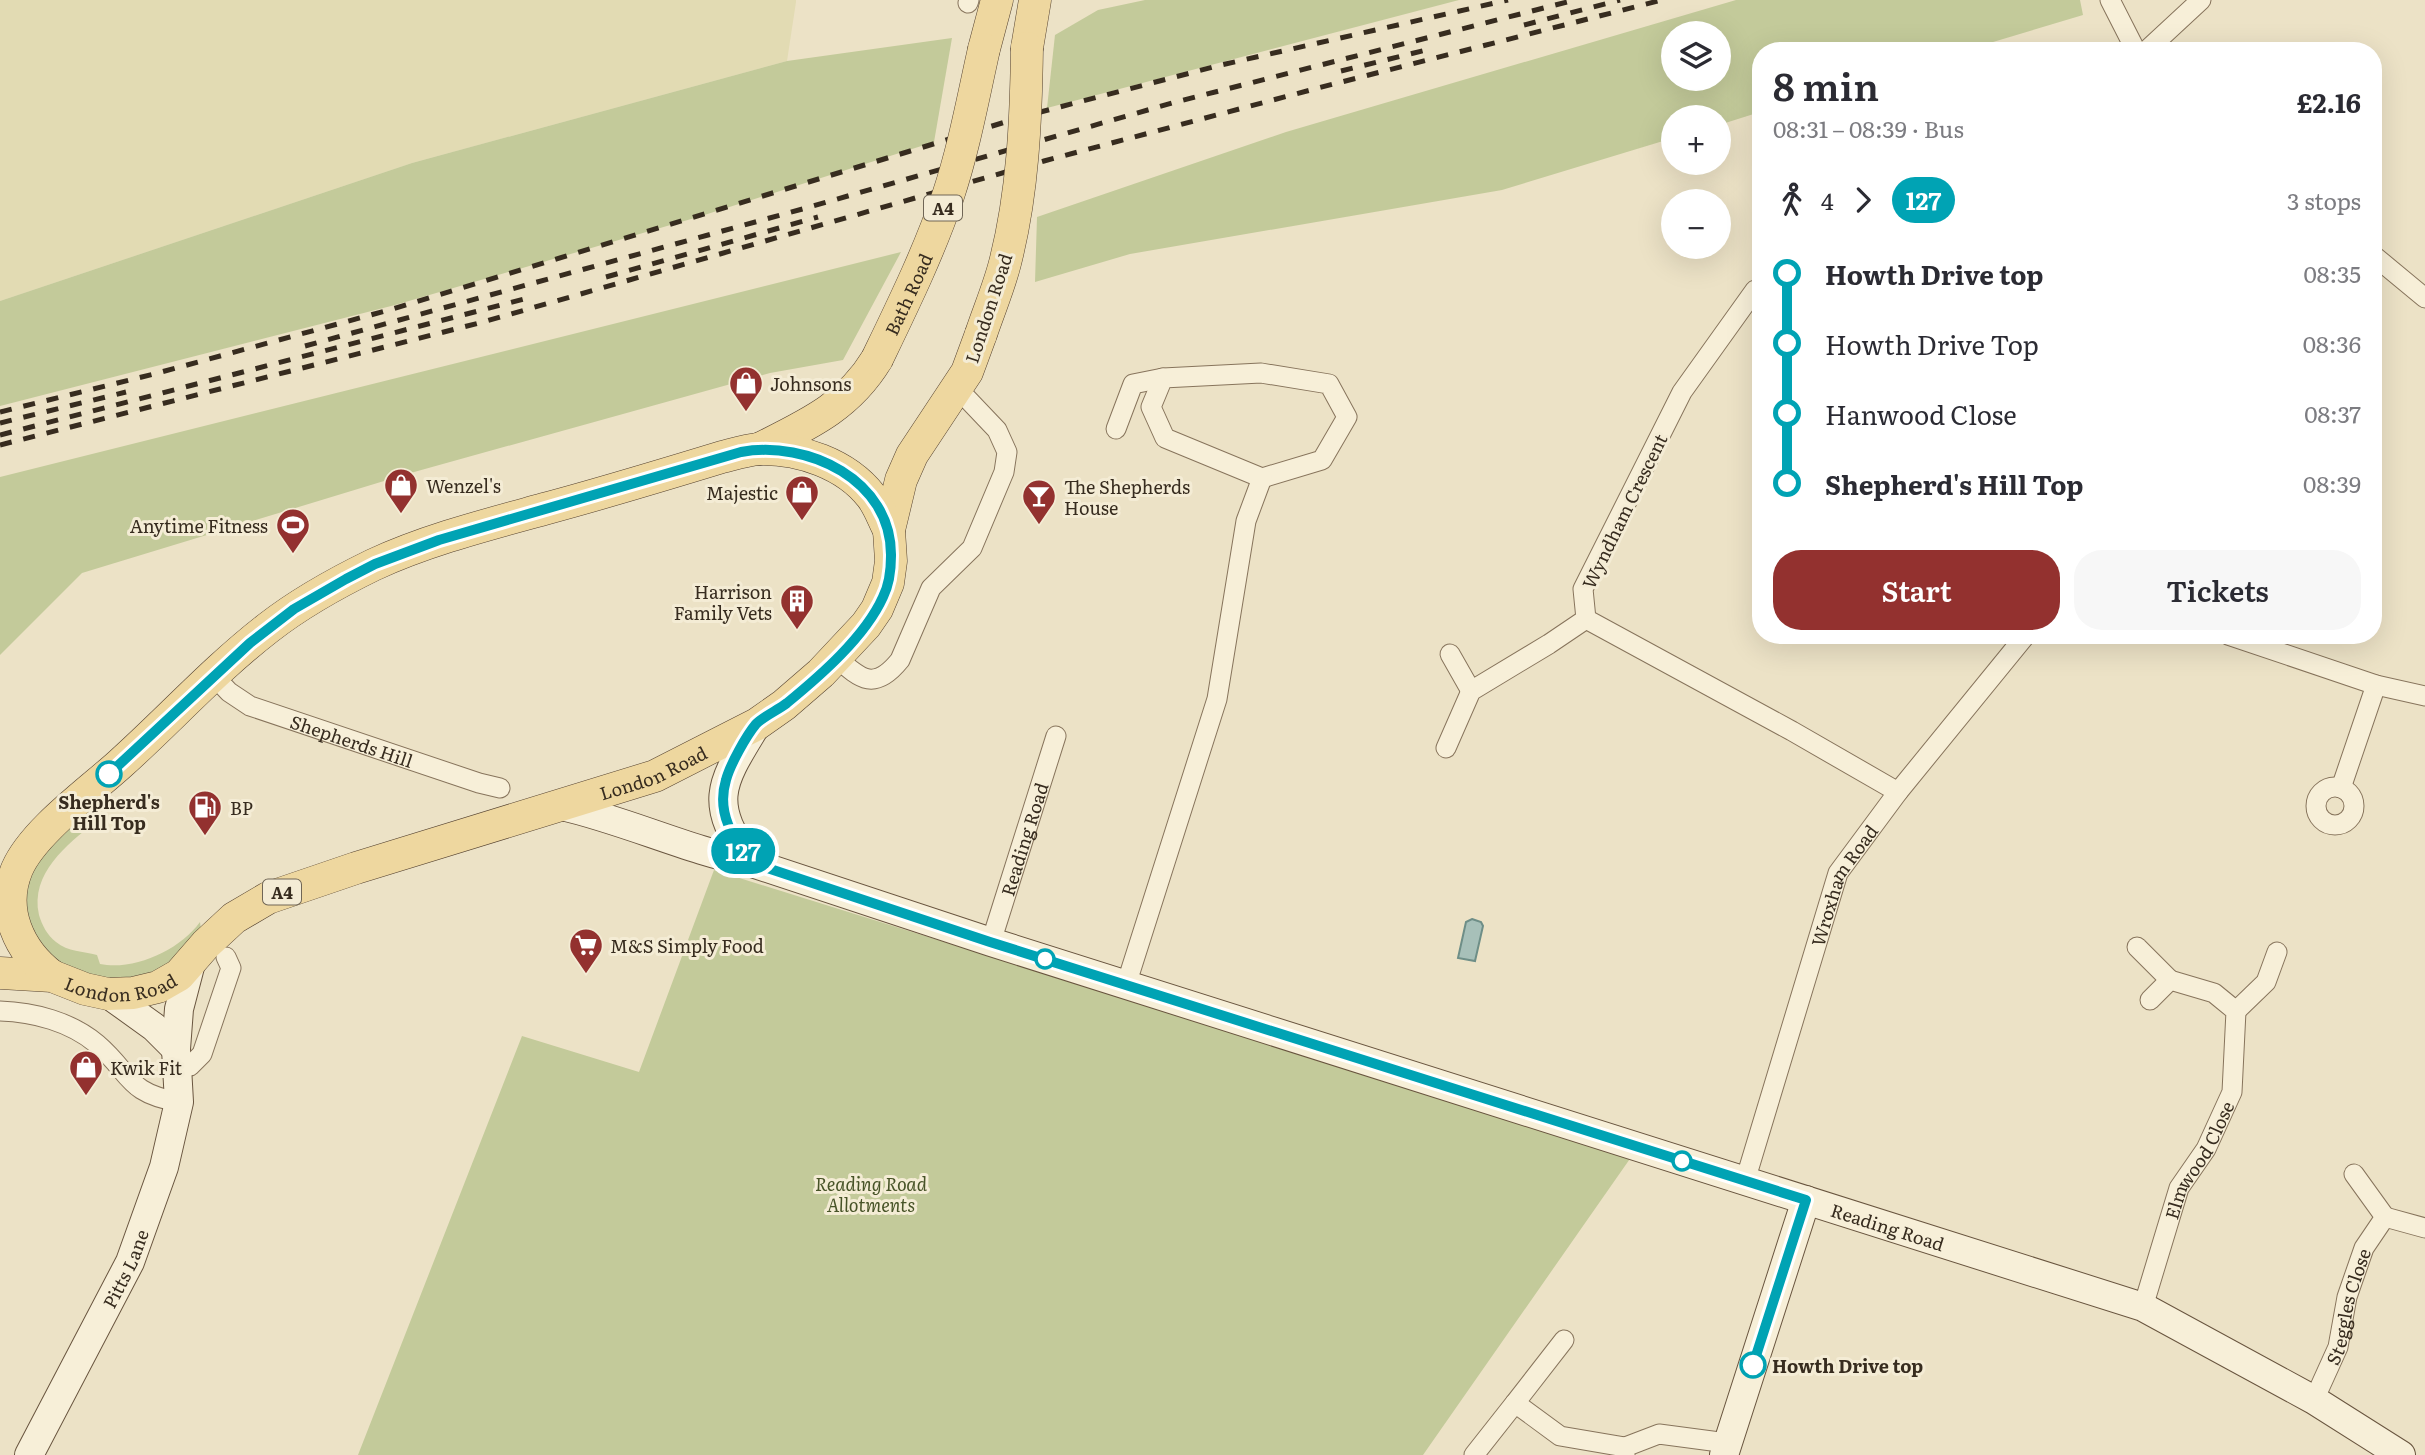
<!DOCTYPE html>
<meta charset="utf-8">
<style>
:root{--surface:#fff;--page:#f7f7f7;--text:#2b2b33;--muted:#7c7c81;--accent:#93312f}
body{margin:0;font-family:Literata,serif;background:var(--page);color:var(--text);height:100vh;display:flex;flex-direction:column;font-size:26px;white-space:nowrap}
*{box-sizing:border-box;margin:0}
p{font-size:23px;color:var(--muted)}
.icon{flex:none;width:38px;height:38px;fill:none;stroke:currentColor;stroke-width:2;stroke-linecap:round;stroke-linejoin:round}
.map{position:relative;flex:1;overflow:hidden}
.sheet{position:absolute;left:1752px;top:42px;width:630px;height:602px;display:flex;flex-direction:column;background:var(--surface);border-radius:28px;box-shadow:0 7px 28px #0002}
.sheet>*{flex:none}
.badge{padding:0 14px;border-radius:23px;font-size:24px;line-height:46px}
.tools{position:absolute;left:1661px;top:21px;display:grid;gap:14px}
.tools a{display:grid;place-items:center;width:70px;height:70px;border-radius:50%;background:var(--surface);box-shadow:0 7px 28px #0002;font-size:35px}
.map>.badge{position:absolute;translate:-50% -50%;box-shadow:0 0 0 4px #fff}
.legs{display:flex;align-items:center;gap:10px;height:77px;padding:0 21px;font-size:23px}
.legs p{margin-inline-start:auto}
.head{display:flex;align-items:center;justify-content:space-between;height:119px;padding:0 21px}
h1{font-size:38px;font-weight:600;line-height:52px}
.primary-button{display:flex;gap:14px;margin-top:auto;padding:14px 21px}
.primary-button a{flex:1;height:80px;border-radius:28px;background:var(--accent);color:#fff;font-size:28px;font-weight:600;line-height:80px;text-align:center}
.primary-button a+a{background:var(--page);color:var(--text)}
ul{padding:0 21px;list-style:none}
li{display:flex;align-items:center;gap:24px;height:70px;font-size:26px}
li i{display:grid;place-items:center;width:10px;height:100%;margin:0 9px;background:currentColor}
li i::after{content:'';width:18px;height:18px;margin:-9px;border:5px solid;border-radius:50%;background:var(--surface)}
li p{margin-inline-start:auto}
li:first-child i{background:linear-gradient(#0000 50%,currentColor 0)}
li:last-child i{background:linear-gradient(currentColor 50%,#0000 0)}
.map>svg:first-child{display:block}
.farmland{fill:#e2dbb3}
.green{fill:#c3ca9a;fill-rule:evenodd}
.water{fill:#a7c0b9;stroke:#6e8e87;stroke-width:2}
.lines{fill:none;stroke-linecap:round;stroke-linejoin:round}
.street-casing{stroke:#87745c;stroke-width:21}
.secondary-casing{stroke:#69553f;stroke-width:30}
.primary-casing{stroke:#554230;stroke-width:33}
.street{stroke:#f7efd8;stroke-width:19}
.secondary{stroke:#f7efd8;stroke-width:28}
.primary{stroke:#eed79f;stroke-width:32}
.rail{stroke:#372c1f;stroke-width:5;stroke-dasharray:12 12;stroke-linecap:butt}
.primary-bridge-casing{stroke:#554230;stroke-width:33;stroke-linecap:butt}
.primary-bridge{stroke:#eed79f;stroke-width:32}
.line-1-casing{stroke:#fff;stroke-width:16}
.line-1{stroke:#00a3b4;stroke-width:10}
.stop-1-dot{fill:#fff;stroke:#00a3b4;stroke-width:3.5}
.labels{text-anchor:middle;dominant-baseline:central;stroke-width:6;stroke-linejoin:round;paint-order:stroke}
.shield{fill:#f4ecd5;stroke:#706656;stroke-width:2}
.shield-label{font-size:16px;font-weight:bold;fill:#372c1f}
.street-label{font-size:18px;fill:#372c1f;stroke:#f4ecd5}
.poi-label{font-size:18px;fill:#372c1f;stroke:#f4ecd5;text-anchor:start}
.stop-label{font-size:18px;font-weight:bold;fill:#372c1f;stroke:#f4ecd5}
.park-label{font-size:18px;font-style:italic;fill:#475327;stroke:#f4ecd5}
</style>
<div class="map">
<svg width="2425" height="1455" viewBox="0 0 2425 1455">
<rect width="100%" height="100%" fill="#ece2c6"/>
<polygon class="farmland" points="0,0 796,0 796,2 787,61 412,163 0,301"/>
<g class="green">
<polygon points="1145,0 1459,0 1047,108 1055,35 1098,10"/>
<path d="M1736 0H2080L2083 15 1963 51H1760V112L1719 125 1718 117H1673V138L1502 190 1130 254 1035 282 1037 217 1286 132ZM1673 33H1718V79H1673Z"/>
<polygon points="952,38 934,142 698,217 395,305 0,406 0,301 412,163 787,61"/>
<polygon points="901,252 843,360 770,373 407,474 82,573 0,655 0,477"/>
<path d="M90 815 95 822C67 845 30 873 39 915 42 925 47 935 56 942 68 952 83 951 97 955L100 964C134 971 180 950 200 922L201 930 175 960 153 975 109 982 66 966 47 953 31 932 24 891 49 840Z"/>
<polygon points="714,870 1434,1095 1634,1153 1423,1455 358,1455 522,1036 639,1072"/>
</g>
<polygon class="water" points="1472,919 1481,922 1483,926 1475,961 1458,958 1466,922"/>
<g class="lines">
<g class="street-casing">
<g id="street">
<polyline points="2110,0 2136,51"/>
<polyline points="968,3 969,0"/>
<polyline points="2146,51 2201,0"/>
<polyline points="2373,255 2425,298"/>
<polyline points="1760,289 1755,290 1682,392 1583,589 1586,619 1792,731 1898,792"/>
<polygon points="1261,373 1329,384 1347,417 1322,460 1262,478 1165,438 1151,407 1163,378"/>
<polyline points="1116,429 1133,384 1163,378"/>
<polyline points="2228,635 2376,685 2425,696"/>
<polyline points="1450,654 1471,691"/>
<path d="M837 658C861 680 875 691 900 660L931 588 972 548 1004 472 1007 452 997 430 958 389"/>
<path id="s1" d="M213 675 229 692 250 706 479 783 500 788"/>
<polyline points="1446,748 1471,691 1549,644 1586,619"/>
<circle cx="2335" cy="806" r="19"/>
<polyline points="2341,788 2376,685"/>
<path id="s2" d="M991 942 1056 736"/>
<polyline points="2137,947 2170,980"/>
<polyline points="1126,985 1217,699 1246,521 1262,478"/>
<path d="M0 1011C34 1012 71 1022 97 1044 132 1074 126 1093 179 1102"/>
<polyline points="2236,1011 2266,982 2277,952"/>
<polyline points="179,1067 190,1066 202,1054 231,968 226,957"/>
<path id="s3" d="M1745 1181 1838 873 1898 792 2026 635"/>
<polyline points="2385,1217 2425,1228"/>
<path id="s4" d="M2143 1307 2179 1188 2206 1149 2232 1092 2236 1011 2214 993 2170 980 2150 1000"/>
<path id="s5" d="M2314 1400 2338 1347 2347 1297 2364 1248 2385 1217 2354 1174"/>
<polyline points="1515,1403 1564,1340"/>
<polyline points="1474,1455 1515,1403 1560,1436 1625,1447"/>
<polyline points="1625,1455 1625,1447 1659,1434 1727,1443"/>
</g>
</g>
<g class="secondary-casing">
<g id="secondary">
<path id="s6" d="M562 806C627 821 687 850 752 863L991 942 2143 1307 2314 1400 2401 1455"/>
<path d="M752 863C706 802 721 783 757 724"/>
<polyline points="108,994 154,1027 176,1049"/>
<path id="s7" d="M29 1455 130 1262 164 1167 179 1102 176 1049 179 1009 191 963"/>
<polyline points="1724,1455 1806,1200"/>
</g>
</g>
<g class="primary-casing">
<g id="primary">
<polyline points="1027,48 1035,0"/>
<polyline points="984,49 997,0"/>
<path d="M759 449C807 425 848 407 877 359"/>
<path id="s8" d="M0 973 52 976 85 989 108 994 133 993 158 987 179 975 206 944 234 918 268 898 356 868 655 776 757 724 784 705 821 673 866 625 877 609 888 583 891 561 889 530 901 480 912 455 967 372 981 334"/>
<path d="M52 976C19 951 0 910 17 869 33 832 89 792 120 764 170 719 215 669 268 628 300 603 336 583 373 565 427 540 486 525 544 509 604 493 663 475 722 457 734 454 747 450 759 449 800 448 846 464 871 496 879 506 883 519 889 530"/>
</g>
</g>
<use href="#street" class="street"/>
<use href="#secondary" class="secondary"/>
<use href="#primary" class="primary"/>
<g class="rail">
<polyline points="1524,25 1620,0"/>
<polyline points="1341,71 1426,50"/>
<polyline points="606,277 818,217"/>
<polyline points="305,346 806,208 1172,103 1575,0"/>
<polyline points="0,412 154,374 389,310 1025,116 1221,65 1508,0"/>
<polyline points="0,423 126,392"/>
<polyline points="0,435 532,297"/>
<polyline points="0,445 483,322 1044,161 1318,88 1662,0"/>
</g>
<g class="primary-bridge-casing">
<g id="primary-bridge">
<path d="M981 334C989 310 999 287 1005 263 1023 193 1026 120 1027 48"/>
<path id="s9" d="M877 359C903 305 929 252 948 196 964 148 973 98 984 49"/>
</g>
</g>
<use href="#primary-bridge" class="primary-bridge"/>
</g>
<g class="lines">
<g class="line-1-casing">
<path id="line-1" d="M109 774 250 643 294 609 346 579 375 564 439 540 741 452C808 440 892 480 891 556 891 570 889 585 883 597 865 637 820 676 787 703 778 710 764 716 756 724 746 736 730 765 726 780 716 813 733 838 752 863L990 942 1806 1200 1753 1365"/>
</g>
<use href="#line-1" class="line-1"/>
</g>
<defs>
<g id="shop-pin" transform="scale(1.75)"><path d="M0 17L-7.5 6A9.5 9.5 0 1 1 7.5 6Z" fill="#93312f" stroke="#f4ecd5"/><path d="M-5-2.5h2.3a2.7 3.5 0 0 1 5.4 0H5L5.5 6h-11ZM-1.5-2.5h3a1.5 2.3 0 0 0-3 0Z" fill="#fff"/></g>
<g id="bar-pin" transform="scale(1.75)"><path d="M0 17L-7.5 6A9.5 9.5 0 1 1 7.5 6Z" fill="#93312f" stroke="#f4ecd5"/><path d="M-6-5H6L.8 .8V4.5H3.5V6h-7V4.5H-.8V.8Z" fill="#fff"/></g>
<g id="stadium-pin" transform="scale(1.75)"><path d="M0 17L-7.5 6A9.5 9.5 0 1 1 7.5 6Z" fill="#93312f" stroke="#f4ecd5"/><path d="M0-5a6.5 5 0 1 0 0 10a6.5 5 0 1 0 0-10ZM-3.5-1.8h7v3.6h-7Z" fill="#fff"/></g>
<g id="building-pin" transform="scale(1.75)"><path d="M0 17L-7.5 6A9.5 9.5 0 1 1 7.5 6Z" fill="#93312f" stroke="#f4ecd5"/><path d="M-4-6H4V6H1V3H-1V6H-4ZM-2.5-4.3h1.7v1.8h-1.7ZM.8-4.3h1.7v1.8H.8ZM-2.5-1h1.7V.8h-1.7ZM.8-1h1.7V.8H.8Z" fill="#fff"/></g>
<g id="fuel-pin" transform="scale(1.75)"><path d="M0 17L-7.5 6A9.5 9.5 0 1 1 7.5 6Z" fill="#93312f" stroke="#f4ecd5"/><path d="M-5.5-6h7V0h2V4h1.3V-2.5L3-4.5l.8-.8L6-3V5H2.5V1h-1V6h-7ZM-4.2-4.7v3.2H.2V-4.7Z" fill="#fff"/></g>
<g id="supermarket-pin" transform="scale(1.75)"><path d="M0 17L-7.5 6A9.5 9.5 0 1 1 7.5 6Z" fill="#93312f" stroke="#f4ecd5"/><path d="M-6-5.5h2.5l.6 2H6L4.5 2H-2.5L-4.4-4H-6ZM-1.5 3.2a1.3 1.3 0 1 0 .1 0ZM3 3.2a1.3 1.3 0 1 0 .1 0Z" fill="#fff"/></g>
</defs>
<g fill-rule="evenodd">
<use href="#shop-pin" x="746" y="383"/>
<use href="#shop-pin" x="401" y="485"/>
<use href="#shop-pin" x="802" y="492"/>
<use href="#bar-pin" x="1039" y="496"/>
<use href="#stadium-pin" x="293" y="525"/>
<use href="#building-pin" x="797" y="601"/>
<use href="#fuel-pin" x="205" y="807"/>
<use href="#supermarket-pin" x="586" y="945"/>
<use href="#shop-pin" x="86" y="1067"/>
</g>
<g class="stop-1-dot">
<circle cx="109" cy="774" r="12"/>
<circle cx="1045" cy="959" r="9"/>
<circle cx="1682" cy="1161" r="9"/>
<circle cx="1753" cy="1365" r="12"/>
</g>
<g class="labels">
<g class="shield">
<rect x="924" y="195.5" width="38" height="25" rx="5"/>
<rect x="263" y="879.5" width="38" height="25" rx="5"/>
</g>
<g class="shield-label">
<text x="943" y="208">A4</text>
<text x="282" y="892">A4</text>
</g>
<g class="street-label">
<text stroke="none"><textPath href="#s9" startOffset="72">Bath Road</textPath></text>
<text transform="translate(988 308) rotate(-72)">London Road</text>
<text transform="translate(1624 511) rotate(-64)">Wyndham Crescent</text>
<text stroke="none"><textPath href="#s1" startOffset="156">Shepherds Hill</textPath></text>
<text stroke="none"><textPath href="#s8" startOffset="710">London Road</textPath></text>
<text stroke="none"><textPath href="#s2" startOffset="108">Reading Road</textPath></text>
<text stroke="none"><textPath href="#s3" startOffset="313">Wroxham Road</textPath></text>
<text stroke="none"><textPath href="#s8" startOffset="124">London Road</textPath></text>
<text stroke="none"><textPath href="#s4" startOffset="158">Elmwood Close</textPath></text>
<text stroke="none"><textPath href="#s6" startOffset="1391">Reading Road</textPath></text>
<text stroke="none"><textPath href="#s7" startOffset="210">Pitts Lane</textPath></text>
<text stroke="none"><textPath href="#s5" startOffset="100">Steggles Close</textPath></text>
</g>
<g class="poi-label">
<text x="770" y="383">Johnsons</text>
<text x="426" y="485">Wenzel's</text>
<text x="1064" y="486">The Shepherds<tspan x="1064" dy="21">House</tspan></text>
<text x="778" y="492" text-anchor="end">Majestic</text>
<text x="268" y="525" text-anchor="end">Anytime Fitness</text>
<text x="772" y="591" text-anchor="end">Harrison<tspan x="772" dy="21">Family Vets</tspan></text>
<text x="230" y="807">BP</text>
<text x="610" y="945">M&amp;S Simply Food</text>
<text x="110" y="1067">Kwik Fit</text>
</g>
<g class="stop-label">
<text x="109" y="801">Shepherd's<tspan x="109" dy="21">Hill Top</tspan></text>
<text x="1772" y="1365" text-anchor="start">Howth Drive top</text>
</g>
<g class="park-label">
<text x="871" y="1183">Reading Road<tspan x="871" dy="21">Allotments</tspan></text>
</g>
</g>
</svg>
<div class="tools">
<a><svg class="icon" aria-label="layers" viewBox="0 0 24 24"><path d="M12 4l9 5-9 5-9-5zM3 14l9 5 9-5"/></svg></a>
<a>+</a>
<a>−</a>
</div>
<b class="badge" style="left:743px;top:851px;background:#00a3b4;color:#fff">127</b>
<section class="sheet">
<div class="head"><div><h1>8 min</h1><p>08:31 – 08:39 · Bus</p></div><b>£2.16</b></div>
<div class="legs"><svg class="icon" aria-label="walk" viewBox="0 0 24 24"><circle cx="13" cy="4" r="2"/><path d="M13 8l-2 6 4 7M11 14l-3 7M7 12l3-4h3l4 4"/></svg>4<svg class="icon" aria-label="forward" viewBox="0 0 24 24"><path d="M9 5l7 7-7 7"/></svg><b class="badge" style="background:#00a3b4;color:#fff">127</b><p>3 stops</p></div>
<ul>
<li><i style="color:#00a3b4"></i><b>Howth Drive top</b><p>08:35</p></li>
<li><i style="color:#00a3b4"></i><span>Howth Drive Top</span><p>08:36</p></li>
<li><i style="color:#00a3b4"></i><span>Hanwood Close</span><p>08:37</p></li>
<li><i style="color:#00a3b4"></i><b>Shepherd's Hill Top</b><p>08:39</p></li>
</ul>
<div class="primary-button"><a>Start</a><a>Tickets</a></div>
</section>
</div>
